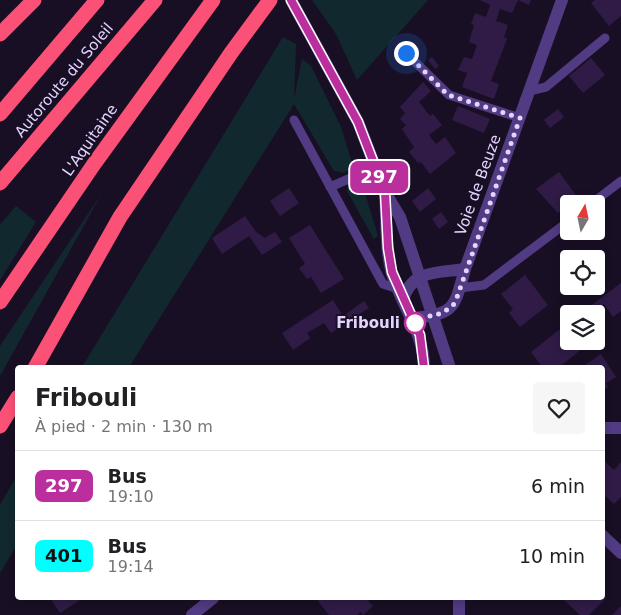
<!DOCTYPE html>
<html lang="fr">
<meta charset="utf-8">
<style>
:root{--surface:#fff;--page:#f6f6f6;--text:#202124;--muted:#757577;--line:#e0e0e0}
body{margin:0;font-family:"DejaVu Sans",sans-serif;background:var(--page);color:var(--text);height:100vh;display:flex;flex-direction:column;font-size:19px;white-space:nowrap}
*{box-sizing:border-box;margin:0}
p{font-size:16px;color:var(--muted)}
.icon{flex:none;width:28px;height:28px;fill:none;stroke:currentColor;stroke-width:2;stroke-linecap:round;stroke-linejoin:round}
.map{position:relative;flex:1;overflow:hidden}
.details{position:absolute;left:15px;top:365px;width:590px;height:235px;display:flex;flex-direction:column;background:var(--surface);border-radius:5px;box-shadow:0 2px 8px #0003}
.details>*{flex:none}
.badge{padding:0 10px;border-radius:8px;font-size:18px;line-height:32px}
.needle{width:32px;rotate:9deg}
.tools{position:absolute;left:560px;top:195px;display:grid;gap:10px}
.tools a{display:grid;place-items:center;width:45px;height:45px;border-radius:5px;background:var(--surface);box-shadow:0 2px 8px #0003;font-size:25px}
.you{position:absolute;width:25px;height:25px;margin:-12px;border:4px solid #fff;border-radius:50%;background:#1a73e8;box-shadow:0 0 0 8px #1a73e833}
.map>.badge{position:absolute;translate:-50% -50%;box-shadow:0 0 0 2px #fff}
.round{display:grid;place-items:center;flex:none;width:52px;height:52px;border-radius:5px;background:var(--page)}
.headline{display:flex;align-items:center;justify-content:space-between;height:85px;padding:0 20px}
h1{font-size:24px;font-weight:600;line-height:38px}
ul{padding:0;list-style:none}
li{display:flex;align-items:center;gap:15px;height:70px;padding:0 20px;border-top:1px solid var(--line)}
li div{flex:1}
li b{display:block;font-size:19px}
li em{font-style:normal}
li .badge{min-width:55px;font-weight:700;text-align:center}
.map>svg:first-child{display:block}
.green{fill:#12282f}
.building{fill:#2f1b46}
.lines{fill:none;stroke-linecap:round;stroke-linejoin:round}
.service{stroke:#513b83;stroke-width:9}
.minor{stroke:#513b83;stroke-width:12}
.tertiary{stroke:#513b83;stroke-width:12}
.motorway{stroke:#fc5176;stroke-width:15}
.line-casing{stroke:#fff;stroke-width:11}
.line{stroke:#bb2e9e;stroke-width:8}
.walk{stroke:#e4d4fe;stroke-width:5;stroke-dasharray:0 9}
.stop-dot{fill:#fff;stroke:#bb2e9e;stroke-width:2.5}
.labels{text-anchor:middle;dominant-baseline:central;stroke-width:4;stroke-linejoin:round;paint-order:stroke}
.street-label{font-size:15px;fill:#e4d4fe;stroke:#190f25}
.stop-label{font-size:15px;font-weight:bold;fill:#e4d4fe;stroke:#190f25;text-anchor:end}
</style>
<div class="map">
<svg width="621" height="615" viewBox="0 0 621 615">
<rect width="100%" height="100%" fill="#190f25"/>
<g class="green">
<polygon points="312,0 428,0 357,80 336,34"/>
<polygon points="283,37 296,44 294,99 302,59 311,66 341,127 353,166 344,173 334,171 294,104 129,367 82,367"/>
<polygon points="356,182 362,184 378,236 374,239 347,191 349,186"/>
<polygon points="102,193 0,376 0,346"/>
<polygon points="16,206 36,222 0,280 0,225"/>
<polygon points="17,475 17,545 0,573 0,505"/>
</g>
<g class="building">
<polygon points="480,0 531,0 529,5 518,0 512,13 500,9 496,21 508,25 504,37 507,39 491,81 499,84 494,99 462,87 467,73 458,70 464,57 472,59 477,45 469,42 474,25 471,24 475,13 486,17 490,5"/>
<polygon points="595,0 621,0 621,16 609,26 591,3"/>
<polygon points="432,57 439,66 435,69 428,60"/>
<polygon points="591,58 605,75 583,93 569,76"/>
<polygon points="423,82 431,91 419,102 430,116 433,114 442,125 429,135 436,144 445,137 456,153 430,174 421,162 418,163 409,152 414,147 402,129 406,125 400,119 405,113 400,107"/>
<polygon points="458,106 490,119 484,133 452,120"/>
<polygon points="558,109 564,117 550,128 544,120"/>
<polygon points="559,172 578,198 558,213 536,189"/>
<polygon points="289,188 299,203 280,216 270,201"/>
<polygon points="428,188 436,199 420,212 412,201"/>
<polygon points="441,212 448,222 439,229 432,219"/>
<polygon points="245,216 256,232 265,238 275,232 282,242 262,255 249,236 222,254 212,238"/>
<polygon points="310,225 344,279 321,293 311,277 307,279 299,268 305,264 289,238"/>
<polygon points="525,275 548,305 520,327 509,313 513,309 501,294"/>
<polygon points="621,283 621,311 613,317 604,304 594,314 588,314 585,310"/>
<polygon points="333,300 343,316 364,301 369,308 331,333 324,323 307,333 310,338 293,350 282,333"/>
<polygon points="569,322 569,341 592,341 558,368 543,368 531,352"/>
<polygon points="601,354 616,377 606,383 608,387 602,391 602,368 581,368"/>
<polygon points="602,459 614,470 621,462 621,497 614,504 602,493"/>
<polygon points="602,594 606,598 589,615 580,615 562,598 602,598"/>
<polygon points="50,598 83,598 60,613"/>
<polygon points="322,598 328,598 330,600 333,598 340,598 342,600 345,598 366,598 373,606 363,615 360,612 357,615 329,615 318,601"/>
<polygon points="621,606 621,615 612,615"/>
</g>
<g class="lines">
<g class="service">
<polyline points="406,53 449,95 520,118"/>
<polyline points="529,91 546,87 605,38"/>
<polyline points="294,120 383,284 398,289"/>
<polyline points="330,187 376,167"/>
<polyline points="591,204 621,181"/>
<polyline points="460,288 484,285 569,221"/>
</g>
<g class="minor">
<path d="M403 300C412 269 438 273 465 269"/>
<path d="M412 318C456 314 454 308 465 269L562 0"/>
<polyline points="602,428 621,428"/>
<polyline points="192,615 213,598"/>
</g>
<g class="tertiary">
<polyline points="291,0 358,122 385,192 400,217 450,368"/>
<path d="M385 194C387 220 385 249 392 274 402 307 424 332 424 368"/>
<polyline points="602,535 621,553"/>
<polyline points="459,615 459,598"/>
</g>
<g class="motorway">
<polyline points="0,34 34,0"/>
<polyline points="0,114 97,0"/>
<polyline points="0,183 155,0"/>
<polyline points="0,302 94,164 213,0"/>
<polyline points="35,368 120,217 231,53 270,0"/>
<polyline points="0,426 18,397"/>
</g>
</g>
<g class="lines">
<g class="line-casing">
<polyline id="line" points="291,0 358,122 385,192 388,248 392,272 420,335 424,368"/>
</g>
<use href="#line" class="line"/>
<path class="walk" d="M406 53 448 95 520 118 455 303C441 317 431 316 412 318L415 323"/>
</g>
<circle class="stop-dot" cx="415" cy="323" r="10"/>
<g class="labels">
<g class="street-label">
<text transform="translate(64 80) rotate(-50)">Autoroute du Soleil</text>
<text transform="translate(90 140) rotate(-55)">L'Aquitaine</text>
<text transform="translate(478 185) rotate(-70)">Voie de Beuze</text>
</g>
<g class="stop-label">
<text x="400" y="323">Fribouli</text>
</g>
</g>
</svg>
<div class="tools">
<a><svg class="needle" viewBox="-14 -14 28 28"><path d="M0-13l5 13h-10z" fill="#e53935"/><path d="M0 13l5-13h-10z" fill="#757577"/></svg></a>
<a><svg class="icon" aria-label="locate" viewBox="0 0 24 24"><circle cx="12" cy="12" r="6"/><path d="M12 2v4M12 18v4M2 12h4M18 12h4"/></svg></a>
<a><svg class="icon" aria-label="layers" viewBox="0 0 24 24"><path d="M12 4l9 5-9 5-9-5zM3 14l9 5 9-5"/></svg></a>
</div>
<div class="you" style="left:406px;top:53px"></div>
<b class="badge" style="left:379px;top:177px;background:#bb2e9e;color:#fff">297</b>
<section class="details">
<div class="headline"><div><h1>Fribouli</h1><p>À pied · 2 min · 130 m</p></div><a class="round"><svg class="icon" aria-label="heart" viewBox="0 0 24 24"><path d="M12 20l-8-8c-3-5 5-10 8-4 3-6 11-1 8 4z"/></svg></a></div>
<ul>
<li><span class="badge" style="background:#bb2e9e;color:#fff">297</span><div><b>Bus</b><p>19:10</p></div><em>6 min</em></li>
<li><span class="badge" style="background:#0ff;color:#111">401</span><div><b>Bus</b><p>19:14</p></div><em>10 min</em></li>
</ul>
</section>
</div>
